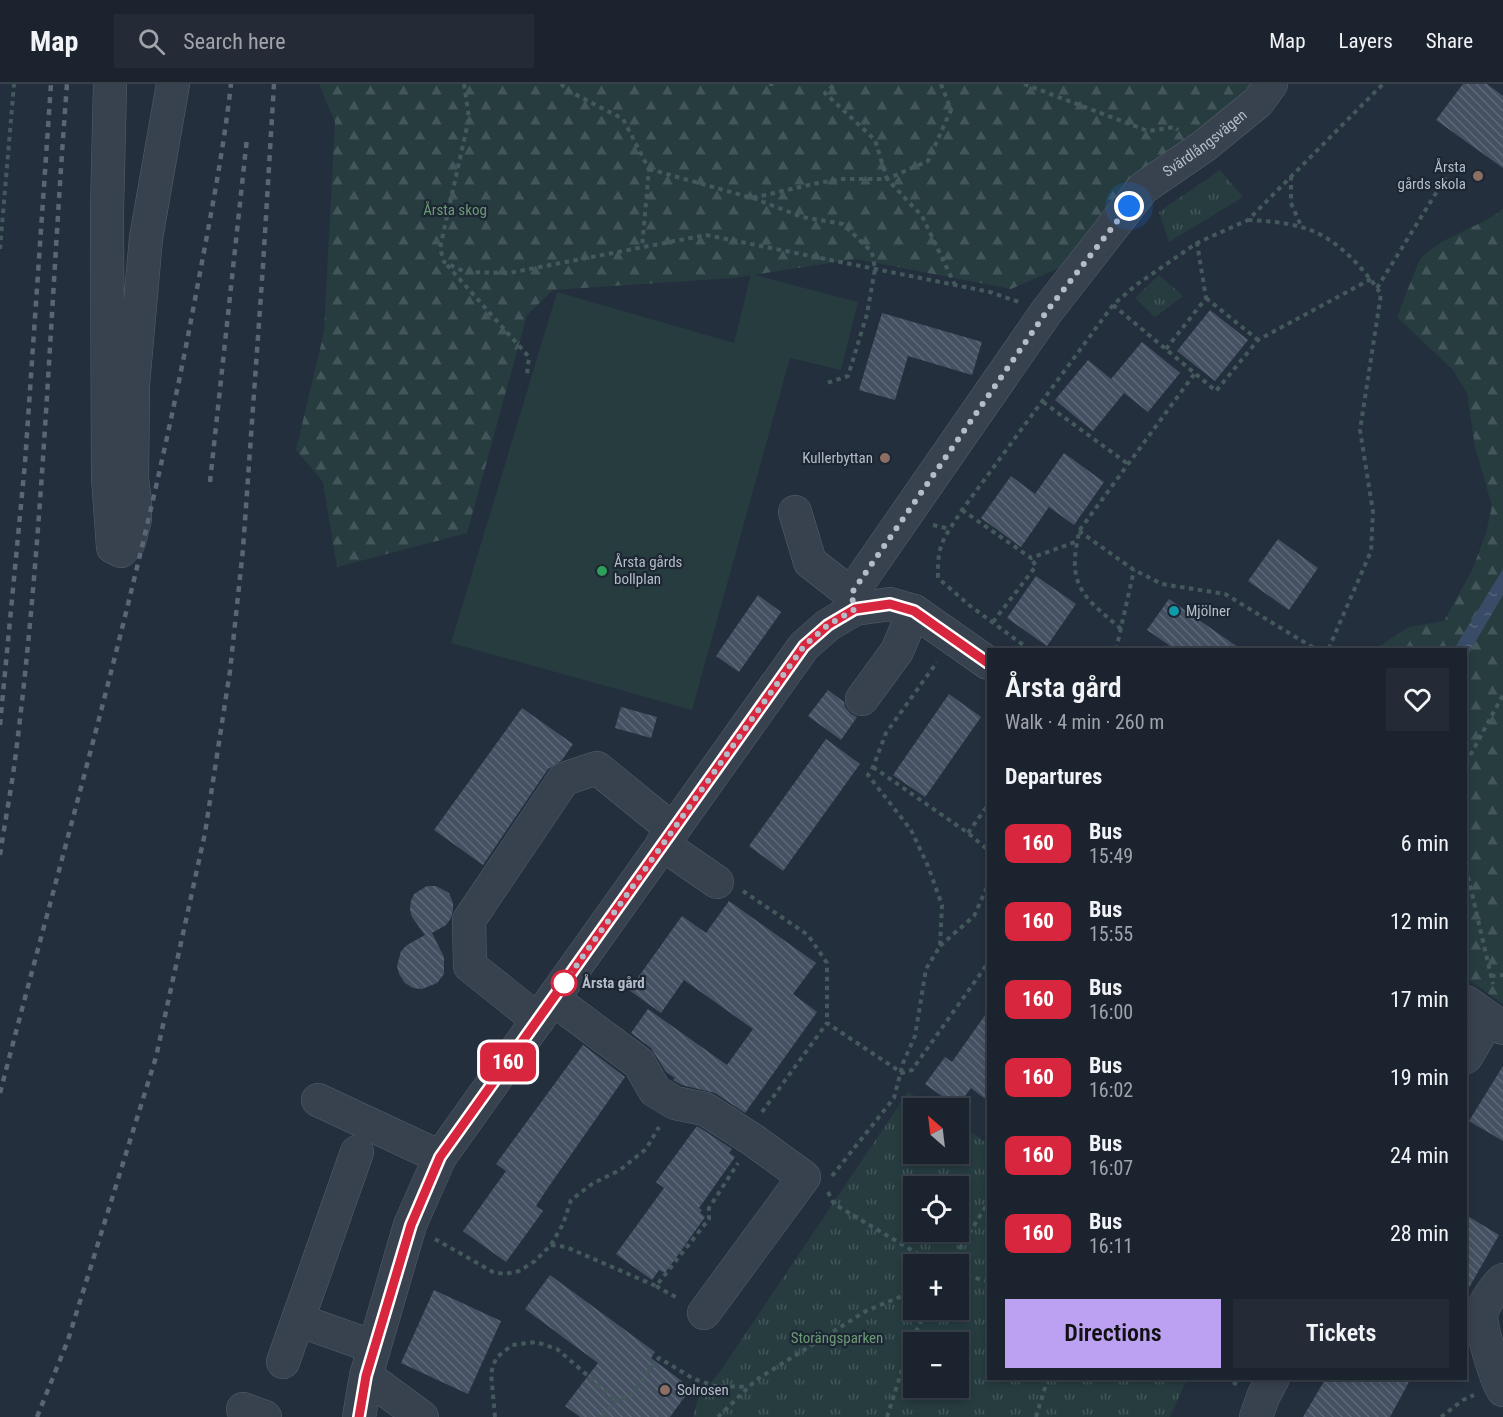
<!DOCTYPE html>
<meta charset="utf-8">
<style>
:root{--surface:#1b232e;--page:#242b36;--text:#f1f3f6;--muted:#a0a4aa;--line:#39404a;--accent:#bca0f2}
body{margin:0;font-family:"Roboto Condensed",sans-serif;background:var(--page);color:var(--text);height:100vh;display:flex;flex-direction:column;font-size:22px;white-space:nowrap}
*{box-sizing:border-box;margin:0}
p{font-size:20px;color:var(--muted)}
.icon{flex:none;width:33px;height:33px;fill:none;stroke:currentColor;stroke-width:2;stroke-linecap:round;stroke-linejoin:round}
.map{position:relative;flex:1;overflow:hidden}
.details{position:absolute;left:987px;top:564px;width:480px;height:732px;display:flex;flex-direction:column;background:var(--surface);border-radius:0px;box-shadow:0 3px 9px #0003,0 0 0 2px var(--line)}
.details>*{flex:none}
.badge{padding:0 12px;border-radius:9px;font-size:21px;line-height:39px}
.needle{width:39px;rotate:332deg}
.buttons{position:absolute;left:903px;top:1014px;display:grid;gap:12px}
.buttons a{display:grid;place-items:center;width:66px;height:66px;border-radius:0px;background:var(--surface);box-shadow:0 3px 9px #0003,0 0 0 2px var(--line);font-size:30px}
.you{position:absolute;width:30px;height:30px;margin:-15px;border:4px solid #fff;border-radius:50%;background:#1a73e8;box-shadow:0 0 0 9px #1a73e833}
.map>.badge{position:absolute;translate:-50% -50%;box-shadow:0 0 0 3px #fff}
h2{padding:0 18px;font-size:22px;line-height:54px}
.round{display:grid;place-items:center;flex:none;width:63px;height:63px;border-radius:0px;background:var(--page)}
.overview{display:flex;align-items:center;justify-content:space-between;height:102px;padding:0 18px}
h1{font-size:28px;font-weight:600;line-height:45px}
.button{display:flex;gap:12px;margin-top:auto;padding:12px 18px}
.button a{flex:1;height:69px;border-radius:0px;background:var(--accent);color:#111;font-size:24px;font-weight:600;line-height:69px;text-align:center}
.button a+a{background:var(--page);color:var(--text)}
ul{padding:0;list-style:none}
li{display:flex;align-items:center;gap:18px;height:78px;padding:0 18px}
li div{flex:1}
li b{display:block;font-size:22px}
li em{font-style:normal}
li .badge{min-width:66px;font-weight:700;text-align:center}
header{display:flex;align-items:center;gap:36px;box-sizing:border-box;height:84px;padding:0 30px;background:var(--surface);border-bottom:2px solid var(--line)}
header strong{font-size:28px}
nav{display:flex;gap:33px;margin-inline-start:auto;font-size:21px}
.search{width:420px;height:54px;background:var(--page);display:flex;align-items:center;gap:15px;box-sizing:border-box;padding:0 21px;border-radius:0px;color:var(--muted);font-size:22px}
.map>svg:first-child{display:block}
.grass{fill:url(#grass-tufts);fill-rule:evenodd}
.forest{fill:url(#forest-firs)}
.garden{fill:#263c3f}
.water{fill:url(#water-ripples)}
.building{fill:url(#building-back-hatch)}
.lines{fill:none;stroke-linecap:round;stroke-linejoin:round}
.minor-casing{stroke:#565f6c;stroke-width:34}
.path{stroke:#44595c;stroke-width:4;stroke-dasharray:4.5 4.5;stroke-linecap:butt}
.minor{stroke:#38414e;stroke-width:33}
.rail{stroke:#5a6575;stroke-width:4.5;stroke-dasharray:6 6;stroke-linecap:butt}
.line-casing{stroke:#fff;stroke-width:14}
.line{stroke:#d7263d;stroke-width:9}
.walk{stroke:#b4bcc9;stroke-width:6;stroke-dasharray:0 10.8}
.education-dot{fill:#8d6e63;stroke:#1d2633;stroke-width:2}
.leisure-dot{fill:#2e9e5b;stroke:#1d2633;stroke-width:2}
.culture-dot{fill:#0f9aa8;stroke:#1d2633;stroke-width:2}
.stop-dot{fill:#fff;stroke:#d7263d;stroke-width:3}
.labels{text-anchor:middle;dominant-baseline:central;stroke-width:4.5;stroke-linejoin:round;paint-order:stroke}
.street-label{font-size:15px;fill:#b4bcc9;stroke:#1d2633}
.poi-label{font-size:15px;fill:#b4bcc9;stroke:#1d2633;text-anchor:start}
.park-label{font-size:15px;fill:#6b9a76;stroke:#1d2633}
.stop-label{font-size:15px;font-weight:bold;fill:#b4bcc9;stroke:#1d2633;text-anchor:start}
</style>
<header>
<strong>Map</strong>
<div class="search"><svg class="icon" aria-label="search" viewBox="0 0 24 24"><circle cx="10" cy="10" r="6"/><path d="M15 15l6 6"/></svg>Search here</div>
<nav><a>Map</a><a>Layers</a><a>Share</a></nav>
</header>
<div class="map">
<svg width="1503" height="1333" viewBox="0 0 1503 1333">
<defs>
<pattern id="grass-tufts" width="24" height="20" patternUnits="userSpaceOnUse" patternTransform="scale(1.5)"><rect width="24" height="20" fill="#263c3f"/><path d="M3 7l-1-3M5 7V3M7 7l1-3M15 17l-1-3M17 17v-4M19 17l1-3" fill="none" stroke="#435659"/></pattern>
<pattern id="forest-firs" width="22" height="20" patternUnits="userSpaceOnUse" patternTransform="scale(1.5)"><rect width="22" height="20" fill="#263c3f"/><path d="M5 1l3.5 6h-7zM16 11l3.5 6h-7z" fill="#435659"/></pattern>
<pattern id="water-ripples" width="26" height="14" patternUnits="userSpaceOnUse" patternTransform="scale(1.5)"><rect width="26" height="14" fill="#394c67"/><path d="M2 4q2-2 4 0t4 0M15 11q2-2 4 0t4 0" fill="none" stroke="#53647b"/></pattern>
<pattern id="building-back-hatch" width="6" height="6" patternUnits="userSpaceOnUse" patternTransform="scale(1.5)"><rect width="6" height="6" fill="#455162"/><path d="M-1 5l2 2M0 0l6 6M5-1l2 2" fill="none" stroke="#5d6877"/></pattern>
</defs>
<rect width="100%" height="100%" fill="#242f3e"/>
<g class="grass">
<polygon points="1220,86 1243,113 1169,158 1159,128"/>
<polygon points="1159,191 1183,212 1155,233 1135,214"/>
<path d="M908 1008 934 1024H914V1070H958L959 1040 988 1060V1294L1187 1295 1170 1333H693L698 1315 721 1286ZM958 1102V1148H914V1102ZM914 1180H958V1226H914ZM914 1258H958V1304H914Z"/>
</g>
<g class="forest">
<polygon points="319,0 1258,0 1144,93 1059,184 1011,205 856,175 733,194 553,206 527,231 467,449 337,483 323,398 296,366 324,248 335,38"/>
<path d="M1503 125V920L1466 894V566H1373L1409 543 1444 537 1473 484 1486 449 1492 422 1475 363 1467 309 1452 285 1397 233C1401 224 1418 177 1422 173 1444 151 1479 144 1503 125Z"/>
</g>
<polygon class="garden" points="751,190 858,218 841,286 790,274 692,626 451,559 557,208 734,259"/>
<polygon class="water" points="1503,485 1503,511 1466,574 1466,566 1454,565"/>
<g class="building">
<polygon points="1463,0 1487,0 1503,12 1503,84 1436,36"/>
<polygon points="1210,226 1248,256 1215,297 1177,267"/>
<polygon points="882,229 982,258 972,291 908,272 895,316 859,306"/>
<polygon points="1142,258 1180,289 1148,328 1124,309 1093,347 1055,316 1088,276 1111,295"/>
<polygon points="1064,369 1104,398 1074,441 1049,423 1021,463 981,434 1011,392 1035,410"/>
<polygon points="1278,455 1318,484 1289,526 1248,497"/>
<polygon points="1036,492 1076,520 1047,562 1007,534"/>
<polygon points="758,511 781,528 739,588 716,572"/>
<polygon points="1169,515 1242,566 1176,566 1147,546"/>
<polygon points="828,606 844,618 845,623 851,630 857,633 841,656 808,632"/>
<polygon points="949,610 981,633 925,713 893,691"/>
<polygon points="621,623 657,633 651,654 615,644"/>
<polygon points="522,624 573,660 562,676 548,685 483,781 434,746"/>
<polygon points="826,655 860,680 783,787 749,762"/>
<polygon points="427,802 436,802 449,809 453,819 453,826 451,834 446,841 432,849 444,873 444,890 437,899 422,905 413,904 405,899 399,890 397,882 401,867 407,861 425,851 412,833 410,826 411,817 414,810"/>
<polygon points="729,817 816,879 793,910 817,928 745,1029 715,1009 682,1001 673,996 675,994 666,988 651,964 631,949 648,925 727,981 753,945 684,896 661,929 629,906 682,832 706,849"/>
<polygon points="988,927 988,1017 971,1004 957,1023 925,1000 945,973 952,978"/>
<polygon points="583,961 625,993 545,1108 536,1122 543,1127 506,1178 463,1147 506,1087 496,1080"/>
<polygon points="1503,982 1503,1057 1469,1037"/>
<polygon points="697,1042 732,1065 729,1069 735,1073 699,1124 702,1126 700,1129 705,1133 665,1189 659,1186 652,1196 616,1170 664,1104 656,1098"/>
<polygon points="1466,1131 1499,1151 1466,1209"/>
<polygon points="550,1191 655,1268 651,1274 691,1304 670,1333 580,1333 565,1322 598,1279 525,1225"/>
<polygon points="434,1206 501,1237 468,1310 401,1279"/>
<polygon points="1326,1294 1411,1294 1390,1333 1303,1333"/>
</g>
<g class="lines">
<g class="minor-casing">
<g id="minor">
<polyline points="110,0 107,127 108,393 113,463 121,467 129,458 135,435 135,418 132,395 133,300 146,154 173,0"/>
<polyline points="795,428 810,478 851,510"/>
<path id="s1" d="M855 525 851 510 1047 227 1143 104 1204 62 1258 18 1271 0"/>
<polyline points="862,615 897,567 914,527"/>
<polyline points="662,760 717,798"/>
<polyline points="553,915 639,979 655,1007 675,1019 705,1025 753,1056 804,1093 704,1229"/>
<polyline points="1466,918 1503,944"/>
<polyline points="538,936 470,882 469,836 564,695 597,684 672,745"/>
<polyline points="1466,973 1489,934"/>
<polyline points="318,1016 440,1073"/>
<path d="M1503 1196C1495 1203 1482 1222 1481 1232 1481 1243 1496 1298 1503 1306"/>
<polyline points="298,1236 374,1263"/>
<polyline points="283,1278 357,1068"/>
<polyline points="366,1292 422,1333"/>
<polyline points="243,1325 265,1333"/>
<polyline points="359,1333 366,1292 410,1141 440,1073 804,562 828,541 855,525 890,520 914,527 988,579"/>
<polyline points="1256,1333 1263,1313 1273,1294"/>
</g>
</g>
<g class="path">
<polyline points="464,0 469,34 440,164 444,178 465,188 509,189 706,151 990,208 1019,218"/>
<polyline points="561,0 567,6 623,35 649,85 642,163"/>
<polyline points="769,0 774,0"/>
<polyline points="941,0 951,26 928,77 887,95 922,132 955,201"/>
<polyline points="1024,0 1148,47 1175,43 1178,46"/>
<polyline points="649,85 752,114 818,99 842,95 887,95 875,56 825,9 835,0"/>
<polyline points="1291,92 1291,119 1302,144"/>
<polyline points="753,114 802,133 843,140 872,168 875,185 867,230 848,292 827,299"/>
<path d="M1248 136C1270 137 1293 139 1313 147 1341 159 1364 185 1381 210L1360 346 1373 428 1371 467 1328 566"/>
<polyline points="0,165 14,0"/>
<polyline points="447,181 529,273 527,290"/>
<polyline points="1377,204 1451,85"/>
<polyline points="1206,214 1258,256"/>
<polyline points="1113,221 1216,307 1258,256 1371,195"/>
<polyline points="1166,265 1206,214 1197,159"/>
<polyline points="1043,318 1128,380"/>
<polyline points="962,426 1031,474 1078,457"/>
<polyline points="933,441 950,445"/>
<polyline points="1079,447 1134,486 1162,500 1225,510 1317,566"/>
<polyline points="993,538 1036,482 1031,474"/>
<path d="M1121 545C1098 524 1073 510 1075 476 1075 466 1078 456 1079 447L1195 289"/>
<path d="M1030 566 969 521 938 494C937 458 944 455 962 426L1113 221 1136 201 1197 159 1248 136 1383 0"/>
<polyline points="1116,566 1134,486"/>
<polyline points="1466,679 1503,611"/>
<polyline points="873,683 968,749 988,766"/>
<polyline points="968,749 988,721"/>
<polyline points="1466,784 1493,900"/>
<polyline points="743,807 808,851 827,879 827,939 902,989 912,986 988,879"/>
<polyline points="940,862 974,832 988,801"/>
<polyline points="1491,892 1503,891"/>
<polyline points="762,1028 827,939"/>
<polyline points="832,1092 894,1014 903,979 915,952 926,885 940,862 942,821 928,782 911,746 868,691 873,683 886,649 937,578"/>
<polyline points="828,1108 834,1120 935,1180"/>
<polyline points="435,1155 493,1188 505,1190 519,1187 535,1177 551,1161 563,1140 571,1116 592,1100 620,1086 646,1065 659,1043"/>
<polyline points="551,1161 566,1163 656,1202 709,1135 709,1124 738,1079"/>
<polyline points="950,1180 988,1119"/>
<polyline points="958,1190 988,1197"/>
<polyline points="656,1202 679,1215"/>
<polyline points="1225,1294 1238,1301"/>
<polyline points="495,1333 491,1289 496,1274 512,1261 536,1258 557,1265 616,1316"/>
<polyline points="603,1333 616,1316 630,1312 659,1274 694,1295 715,1302 748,1303"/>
<polyline points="718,1333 756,1296 866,1227 914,1207"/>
<polyline points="887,1333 910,1261 926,1226"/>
<polyline points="1036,1333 1048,1294"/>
<polyline points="1441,1333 1463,1316 1474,1311"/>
</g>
<use href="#minor" class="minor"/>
<g class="rail">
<polyline points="210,398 247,54"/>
<polyline points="0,641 25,379 51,0"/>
<path d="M0 771C5 737 12 702 16 668 44 446 50 222 67 0"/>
<path d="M0 1009C69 743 146 480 196 210 209 140 223 71 231 0"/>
<polyline points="37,1333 68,1256 156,973 205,749 230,587 243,465 263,182 274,0"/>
</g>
</g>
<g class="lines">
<g class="line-casing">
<polyline id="line" points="359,1333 366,1292 411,1141 440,1073 804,562 828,541 855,525 890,520 914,527 988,579"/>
</g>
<use href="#line" class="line"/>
<polyline class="walk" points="564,899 804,562 828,541 855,525 851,510 1047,227 1129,122"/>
</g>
<g class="education-dot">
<circle cx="1478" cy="92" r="6"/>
<circle cx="885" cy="374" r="6"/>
<circle cx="665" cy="1306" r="6"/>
</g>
<circle class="leisure-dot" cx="602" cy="487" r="6"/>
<circle class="culture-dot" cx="1174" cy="527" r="6"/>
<circle class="stop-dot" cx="564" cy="899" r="12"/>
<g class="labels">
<g class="street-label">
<text stroke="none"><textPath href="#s1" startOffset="592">Svärdlångsvägen</textPath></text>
</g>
<g class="poi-label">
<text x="1466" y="83" text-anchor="end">Årsta<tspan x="1466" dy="17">gårds skola</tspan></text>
<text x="873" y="374" text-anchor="end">Kullerbyttan</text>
<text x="614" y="478">Årsta gårds<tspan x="614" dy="17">bollplan</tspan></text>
<text x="1186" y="527">Mjölner</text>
<text x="677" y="1306">Solrosen</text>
</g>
<g class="park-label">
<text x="455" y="126">Årsta skog</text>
<text x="837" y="1254">Storängsparken</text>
</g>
<g class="stop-label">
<text x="582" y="899">Årsta gård</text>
</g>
</g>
</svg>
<div class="buttons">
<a><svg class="needle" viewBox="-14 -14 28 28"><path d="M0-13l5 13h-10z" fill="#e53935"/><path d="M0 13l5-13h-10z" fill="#a0a4aa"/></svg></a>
<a><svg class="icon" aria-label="locate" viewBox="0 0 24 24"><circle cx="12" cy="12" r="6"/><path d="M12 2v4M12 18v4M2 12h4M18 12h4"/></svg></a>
<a>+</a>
<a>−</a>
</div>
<div class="you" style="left:1129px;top:122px"></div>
<b class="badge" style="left:508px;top:978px;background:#d7263d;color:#fff">160</b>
<section class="details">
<div class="overview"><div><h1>Årsta gård</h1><p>Walk · 4 min · 260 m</p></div><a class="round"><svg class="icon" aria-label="heart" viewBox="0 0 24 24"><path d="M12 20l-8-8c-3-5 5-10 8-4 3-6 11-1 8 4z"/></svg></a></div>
<h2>Departures</h2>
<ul>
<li><span class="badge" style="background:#d7263d;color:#fff">160</span><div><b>Bus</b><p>15:49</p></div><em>6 min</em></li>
<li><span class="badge" style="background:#d7263d;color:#fff">160</span><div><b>Bus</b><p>15:55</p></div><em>12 min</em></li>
<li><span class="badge" style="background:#d7263d;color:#fff">160</span><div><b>Bus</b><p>16:00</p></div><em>17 min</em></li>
<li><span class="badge" style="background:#d7263d;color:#fff">160</span><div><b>Bus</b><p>16:02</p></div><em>19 min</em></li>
<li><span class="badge" style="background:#d7263d;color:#fff">160</span><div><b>Bus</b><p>16:07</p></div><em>24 min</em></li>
<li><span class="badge" style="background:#d7263d;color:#fff">160</span><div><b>Bus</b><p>16:11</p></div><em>28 min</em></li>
</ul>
<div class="button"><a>Directions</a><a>Tickets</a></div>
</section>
</div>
